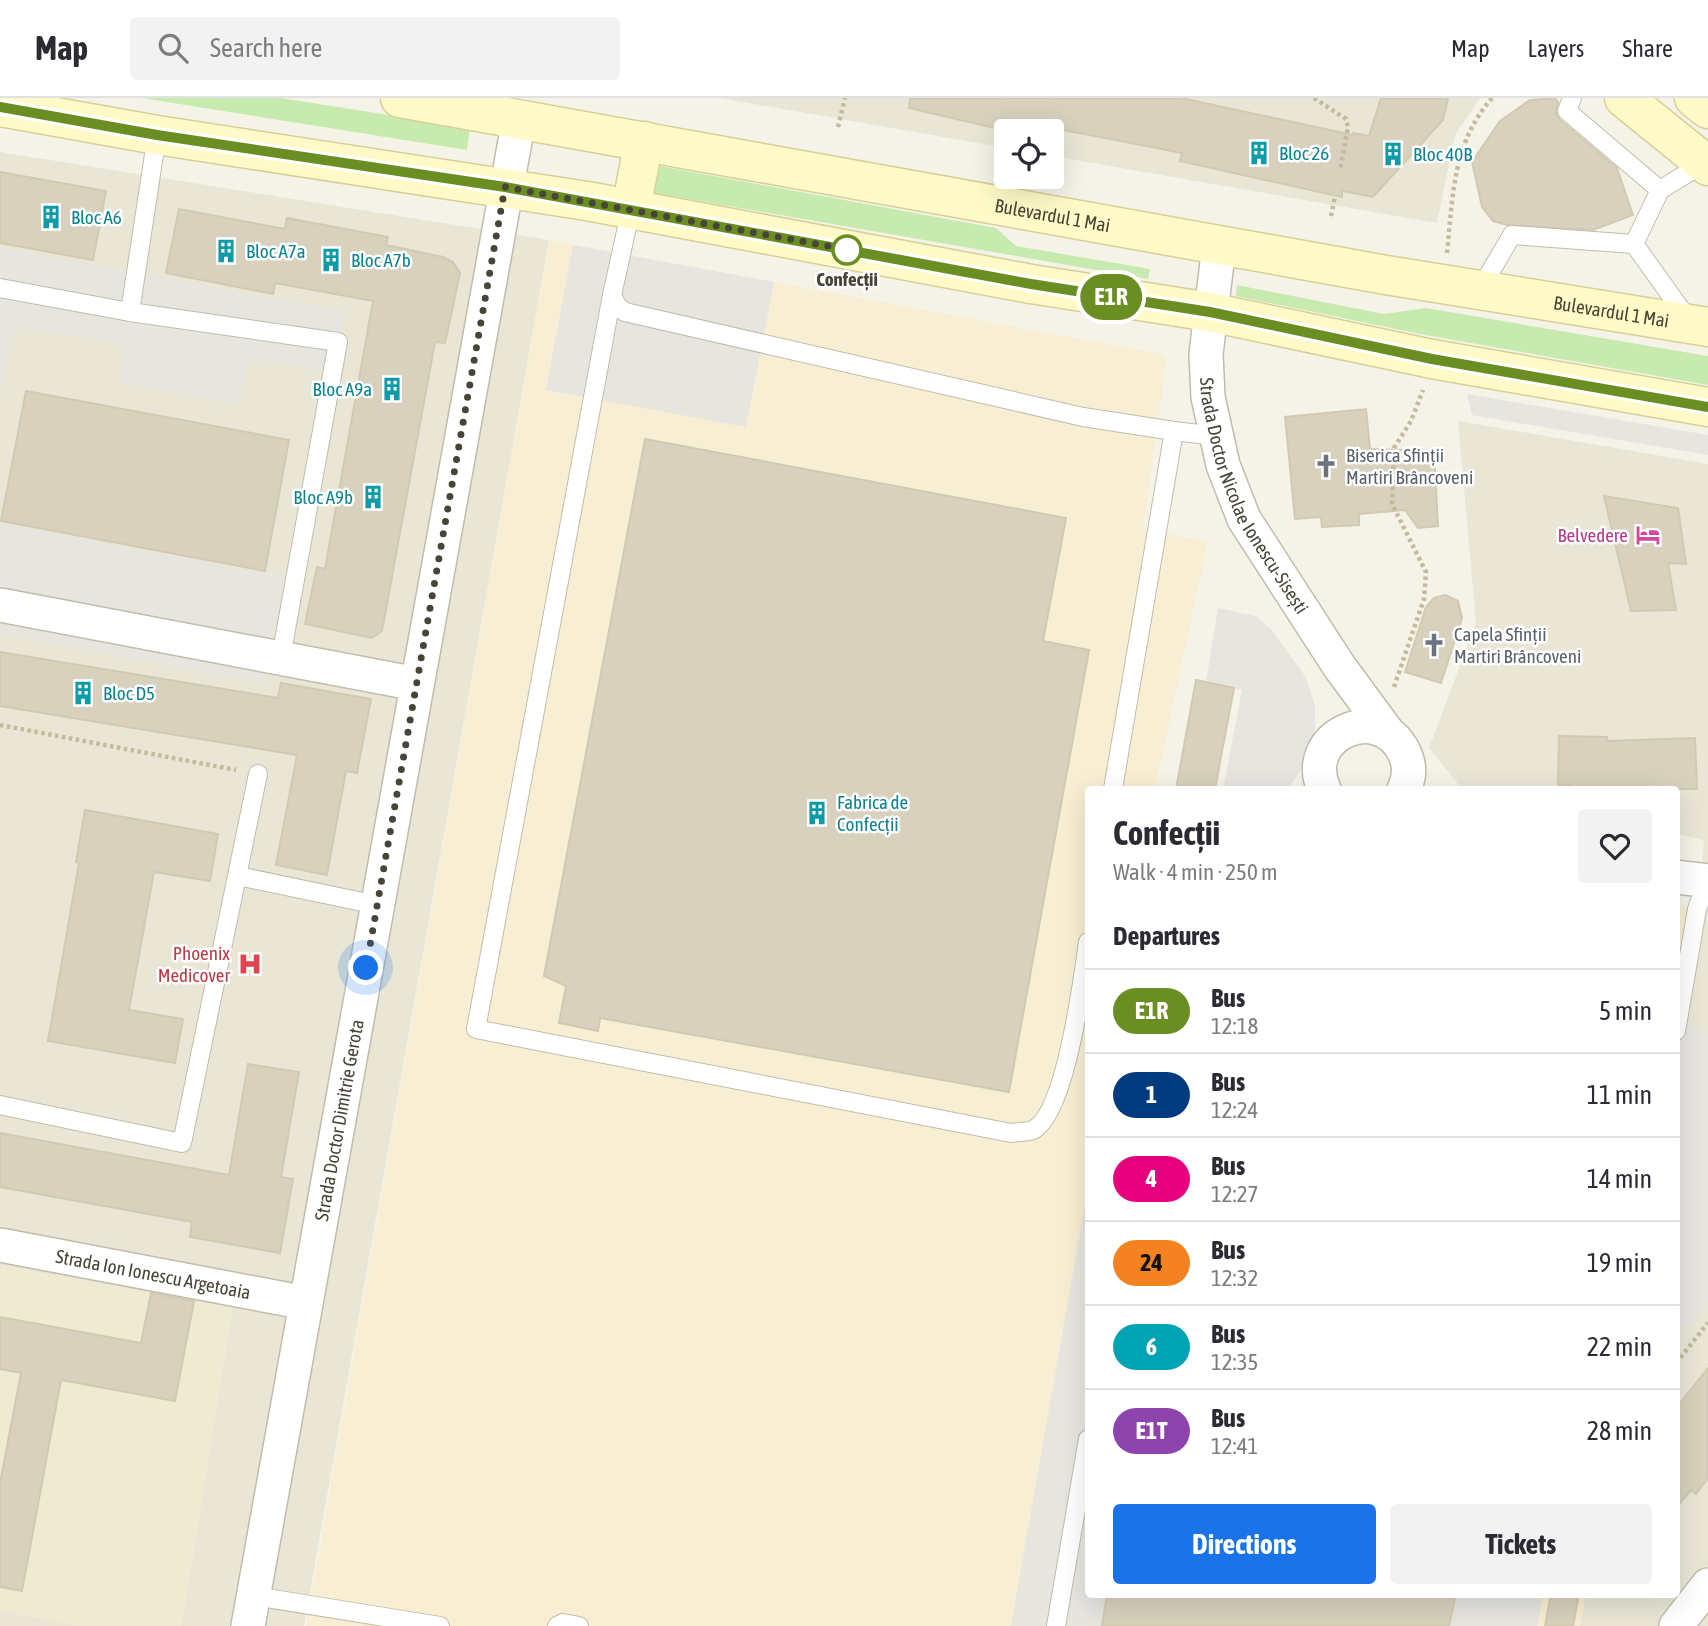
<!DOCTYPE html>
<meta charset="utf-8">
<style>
:root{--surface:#fff;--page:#f2f2f3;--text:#2b2b33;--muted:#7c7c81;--line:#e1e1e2;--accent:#1a73e8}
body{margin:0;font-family:"Asap Condensed",sans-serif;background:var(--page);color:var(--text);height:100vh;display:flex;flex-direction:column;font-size:26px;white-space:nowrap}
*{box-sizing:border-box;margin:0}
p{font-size:23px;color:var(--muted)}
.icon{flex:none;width:38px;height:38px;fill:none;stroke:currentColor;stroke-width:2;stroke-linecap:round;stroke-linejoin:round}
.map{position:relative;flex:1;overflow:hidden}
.sheet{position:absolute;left:1085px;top:688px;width:595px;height:812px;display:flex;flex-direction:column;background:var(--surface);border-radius:7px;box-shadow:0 7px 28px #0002}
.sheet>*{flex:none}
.badge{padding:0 14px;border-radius:23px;font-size:24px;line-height:46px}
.tools{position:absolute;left:994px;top:21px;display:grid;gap:14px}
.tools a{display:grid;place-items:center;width:70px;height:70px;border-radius:7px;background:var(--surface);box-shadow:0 7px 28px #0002;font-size:35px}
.you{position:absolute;width:35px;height:35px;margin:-18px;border:5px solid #fff;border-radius:50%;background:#1a73e8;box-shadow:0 0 0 10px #1a73e833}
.map>.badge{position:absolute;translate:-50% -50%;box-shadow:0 0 0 4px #fff}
h2{padding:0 28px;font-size:26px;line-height:63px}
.round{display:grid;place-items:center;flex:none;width:74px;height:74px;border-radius:7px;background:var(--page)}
.summary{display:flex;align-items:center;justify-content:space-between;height:119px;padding:0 28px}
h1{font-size:33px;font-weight:700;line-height:52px}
.button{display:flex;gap:14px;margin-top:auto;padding:14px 28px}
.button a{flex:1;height:80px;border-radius:7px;background:var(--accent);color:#fff;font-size:28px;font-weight:700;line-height:80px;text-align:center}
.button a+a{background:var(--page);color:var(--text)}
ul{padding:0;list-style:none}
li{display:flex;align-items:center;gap:21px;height:84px;padding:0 28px;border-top:2px solid var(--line)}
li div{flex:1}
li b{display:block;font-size:26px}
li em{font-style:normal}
li .badge{min-width:77px;font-weight:700;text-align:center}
header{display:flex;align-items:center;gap:42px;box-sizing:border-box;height:98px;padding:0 35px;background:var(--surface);border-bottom:2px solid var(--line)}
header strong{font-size:33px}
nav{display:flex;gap:38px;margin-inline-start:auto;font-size:24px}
.search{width:490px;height:63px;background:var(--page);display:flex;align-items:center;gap:18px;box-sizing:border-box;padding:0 24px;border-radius:7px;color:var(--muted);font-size:26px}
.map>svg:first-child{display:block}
.residential{fill:#e9e6d6}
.commercial{fill:#f7eed3}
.education{fill:#efebd2}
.green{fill:#c7ebaf}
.parking{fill:#e6e5e0}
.building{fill:#d7d1bd;stroke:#d2cab0;stroke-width:2}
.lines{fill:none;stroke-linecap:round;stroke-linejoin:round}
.service-casing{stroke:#c1bdaa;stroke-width:20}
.minor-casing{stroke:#c1bdaa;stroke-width:36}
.secondary-casing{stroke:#d7d096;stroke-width:41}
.path{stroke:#c4bb9b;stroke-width:4.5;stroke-dasharray:3.5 3.5;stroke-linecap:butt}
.service{stroke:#fff;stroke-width:18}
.minor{stroke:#fff;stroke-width:33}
.secondary{stroke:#fffac8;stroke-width:38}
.line-casing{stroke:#fff;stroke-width:16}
.line{stroke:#6b8e23;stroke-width:10}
.walk{stroke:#494536;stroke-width:7;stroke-dasharray:0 12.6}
.stop-dot{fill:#fff;stroke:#6b8e23;stroke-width:3.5}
.labels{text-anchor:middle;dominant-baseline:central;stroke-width:5;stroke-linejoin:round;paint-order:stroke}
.culture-label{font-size:19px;fill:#0d838f;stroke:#fff;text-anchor:start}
.street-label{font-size:19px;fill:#494536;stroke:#fff}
.stop-label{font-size:19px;font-weight:bold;fill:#494536;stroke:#fff}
.worship-label{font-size:19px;fill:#5b616d;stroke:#fff;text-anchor:start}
.hotel-label{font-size:19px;fill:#b23c85;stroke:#fff;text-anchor:end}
.health-label{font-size:19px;fill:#be3a42;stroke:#fff;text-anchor:end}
</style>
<header>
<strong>Map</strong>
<div class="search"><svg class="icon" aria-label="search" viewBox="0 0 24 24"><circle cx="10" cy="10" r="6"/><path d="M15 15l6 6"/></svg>Search here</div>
<nav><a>Map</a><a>Layers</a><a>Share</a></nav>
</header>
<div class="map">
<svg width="1708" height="1528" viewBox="0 0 1708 1528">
<rect width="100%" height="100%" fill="#f5f3e8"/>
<g class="residential">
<polygon points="720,0 1480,0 1455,37 1437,125 1052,58 1052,33 1006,33 1006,50"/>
<polygon points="0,54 549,142 304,1528 0,1528"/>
<polygon points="1458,323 1708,366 1708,1528 1580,1528 1586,1496 1676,1496 1676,938 1697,811 1704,742 1677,736 1676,691 1462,691 1429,650 1476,525"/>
</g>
<g class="commercial">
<polygon points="549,142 1167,257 1143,432 1208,443 1155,691 1088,691 1088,1496 1585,1496 1580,1528 306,1528"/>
<polygon points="1677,807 1697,811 1677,933"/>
</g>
<polygon class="education" points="0,1167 233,1210 182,1528 76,1528 0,1513"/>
<g class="green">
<polygon points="142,0 281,0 470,30 467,52"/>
<polygon points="660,68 996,130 1016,148 1150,171 1148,181 654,95"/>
<polygon points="1237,187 1384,216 1426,210 1708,258 1708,287 1420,236 1236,198"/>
</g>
<g class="parking">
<polygon points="573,147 774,184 746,329 546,292"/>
<polygon points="0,150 345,214 333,274 249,260 239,305 121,284 126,245 13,228 0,294"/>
<polygon points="1467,296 1708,337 1708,357 1472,317"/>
<polygon points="0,425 284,479 264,585 0,535"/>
<polygon points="1218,510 1256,518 1272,532 1305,578 1315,607 1315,630 1304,667 1288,691 1223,691 1242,592 1206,584"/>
<polygon points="1679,918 1708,940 1708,1205 1688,1231 1677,1222 1676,933"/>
<polygon points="1088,1089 1088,1496 1107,1496 1102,1528 1011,1528"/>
<polygon points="1456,1496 1543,1496 1537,1528 1449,1528"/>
</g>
<g class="building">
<polygon points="910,0 1181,0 1353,37 1353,35 1369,38 1381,0 1448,0 1443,22 1373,99 1342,93 1342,99 1180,63 1182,55 1002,20 999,31 909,10"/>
<polygon points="1555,0 1558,4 1556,15 1560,22 1617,70 1633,117 1593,132 1508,127 1493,123 1482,109 1472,64 1500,23 1530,2"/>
<polygon points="0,74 106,93 93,162 0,145"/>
<polygon points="179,111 285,131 287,120 388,139 386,147 443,159 453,164 460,175 445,245 435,244 382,533 372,540 305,526 317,469 325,471 373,203 275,185 273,196 166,175"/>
<polygon points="26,293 289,342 265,473 1,423"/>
<polygon points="1366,311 1370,351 1434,353 1438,428 1418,430 1405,412 1359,416 1359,427 1322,429 1321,419 1295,421 1285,319"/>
<polygon points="645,341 1066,420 1043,543 1089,552 1009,994 600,920 598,933 559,925 566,888 544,878"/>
<polygon points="1604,398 1678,410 1686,466 1668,465 1676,512 1631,513"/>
<polygon points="1445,497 1458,503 1462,520 1441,585 1405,574 1426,509 1434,500"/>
<polygon points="0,554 278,600 281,585 371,601 357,675 346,673 327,777 276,767 297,657 0,608"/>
<polygon points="1196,582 1234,590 1215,691 1176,691"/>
<polygon points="1559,638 1607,639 1607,643 1695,640 1697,691 1572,691 1572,687 1558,687"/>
<polygon points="85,712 218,736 210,783 154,774 129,912 183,921 175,965 48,943 79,765 76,764"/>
<polygon points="248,966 299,974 281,1079 293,1081 280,1155 190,1139 192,1124 0,1089 0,1035 229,1077"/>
<polygon points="151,1195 194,1203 175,1303 61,1282 22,1493 0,1489 0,1385 21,1275 0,1271 0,1219 141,1245"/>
<polygon points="1708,1270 1708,1380 1696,1396 1691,1392 1676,1410 1676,1310"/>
<polygon points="1107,1496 1456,1496 1449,1528 1102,1528"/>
<polygon points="1551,1496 1579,1496 1573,1528 1545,1528"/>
</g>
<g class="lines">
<g class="service-casing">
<g id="service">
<polyline points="1572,0 1567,13 1660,92 1704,65"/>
<path d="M631 111 612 197 476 931 1011 1035C1018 1034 1027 1034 1033 1032 1066 1015 1083 880 1088 844"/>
<polyline points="1634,146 1660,92"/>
<polyline points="0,190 130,214 338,244 281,559"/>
<polyline points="1479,193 1512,137 1634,146 1690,224"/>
<polyline points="612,197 617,208 625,214 1083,319 1174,333 1113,691"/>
<polyline points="130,214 157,37"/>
<polyline points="1174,333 1216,338"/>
<polyline points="238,778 377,807"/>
<polyline points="1676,933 1697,811 1707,783"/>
<polyline points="0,1007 182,1045 258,676"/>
<polyline points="254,1498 440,1528"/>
<polyline points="557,1528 563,1525 579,1528"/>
<polyline points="1056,1528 1088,1341"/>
</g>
</g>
<g class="minor-casing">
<g id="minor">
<path id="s1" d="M1219 148 1206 256 1208 299 1223 367 1244 421 1339 568 1389 636"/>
<polyline points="0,507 417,586"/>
<path d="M1324 691C1300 638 1378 602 1404 654 1410 666 1410 679 1404 691"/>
<polyline points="1676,779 1708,783"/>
<path id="s2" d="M0 1147 306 1205"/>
<path id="s3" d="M248 1528 519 21"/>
<polyline points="1676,1528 1708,1487"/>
</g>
</g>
<g class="secondary-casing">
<g id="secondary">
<path id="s4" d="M400 0 1386 177 1708 229"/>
<polyline points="1624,0 1708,68"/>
<polyline points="1694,0 1708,11"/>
<polyline points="0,9 157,37 587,103 1031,186 1210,214 1432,261 1708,309"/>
<polyline points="631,111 644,43"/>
</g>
</g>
<g class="path">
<polyline points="1314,0 1346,21 1348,29 1340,72"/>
<polyline points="838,29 845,0"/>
<polyline points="999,61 1009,21"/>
<polyline points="1331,118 1335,98"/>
<path d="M1447 155C1453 98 1452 46 1492 0"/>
<polyline points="1394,589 1424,501 1426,474 1392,406 1394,350 1411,323 1423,292"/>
<polyline points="0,627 236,672"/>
<polyline points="1676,1265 1708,1225"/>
</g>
<use href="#service" class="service"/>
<use href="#minor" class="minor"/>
<use href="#secondary" class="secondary"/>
</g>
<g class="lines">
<g class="line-casing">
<polyline id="line" points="0,9 157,37 505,89 1031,186 1210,214 1432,261 1708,309"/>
</g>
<use href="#line" class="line"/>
<polyline class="walk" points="366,870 505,89 849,152 847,152"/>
</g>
<defs>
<g id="building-bare" transform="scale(1.89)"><path d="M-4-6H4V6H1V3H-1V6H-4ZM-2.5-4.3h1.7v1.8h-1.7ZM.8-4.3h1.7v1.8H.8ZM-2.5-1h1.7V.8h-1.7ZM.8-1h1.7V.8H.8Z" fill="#0f9aa8" stroke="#fff" stroke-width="2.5" paint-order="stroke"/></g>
<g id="church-bare" transform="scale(1.89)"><path d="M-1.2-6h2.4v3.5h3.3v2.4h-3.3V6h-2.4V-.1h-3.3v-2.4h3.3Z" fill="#6b7280" stroke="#fff" stroke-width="2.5" paint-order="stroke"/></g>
<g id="hotel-bare" transform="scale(1.89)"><path d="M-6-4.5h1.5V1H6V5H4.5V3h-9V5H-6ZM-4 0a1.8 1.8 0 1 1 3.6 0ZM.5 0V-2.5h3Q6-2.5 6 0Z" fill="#d1479c" stroke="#fff" stroke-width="2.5" paint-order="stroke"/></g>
<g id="hospital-bare" transform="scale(1.89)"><path d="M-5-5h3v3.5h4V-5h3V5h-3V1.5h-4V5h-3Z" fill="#e0444e" stroke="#fff" stroke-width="2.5" paint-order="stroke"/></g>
</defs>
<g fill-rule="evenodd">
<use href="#building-bare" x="1259" y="55"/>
<use href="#building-bare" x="1393" y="56"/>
<use href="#building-bare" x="51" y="119"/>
<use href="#building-bare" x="226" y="153"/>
<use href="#building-bare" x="331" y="162"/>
<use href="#building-bare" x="392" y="291"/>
<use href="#church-bare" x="1326" y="368"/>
<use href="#building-bare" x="373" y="399"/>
<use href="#hotel-bare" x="1648" y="437"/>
<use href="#church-bare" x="1434" y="547"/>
<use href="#building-bare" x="83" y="595"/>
<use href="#building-bare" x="817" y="715"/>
<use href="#hospital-bare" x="250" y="866"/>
</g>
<circle class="stop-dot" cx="847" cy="152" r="14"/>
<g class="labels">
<g class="culture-label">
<text x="1279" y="55">Bloc 26</text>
<text x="1413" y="56">Bloc 40B</text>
<text x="71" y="119">Bloc A6</text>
<text x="246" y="153">Bloc A7a</text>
<text x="351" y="162">Bloc A7b</text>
<text x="372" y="291" text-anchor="end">Bloc A9a</text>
<text x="353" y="399" text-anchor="end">Bloc A9b</text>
<text x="103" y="595">Bloc D5</text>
<text x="837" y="704">Fabrica de<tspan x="837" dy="22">Confecții</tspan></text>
</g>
<g class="street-label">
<text stroke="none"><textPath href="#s4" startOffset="663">Bulevardul 1 Mai</textPath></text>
<text stroke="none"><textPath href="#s4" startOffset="1230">Bulevardul 1 Mai</textPath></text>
<text stroke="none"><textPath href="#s1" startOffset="261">Strada Doctor Nicolae Ionescu-Sisești</textPath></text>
<text stroke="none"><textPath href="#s3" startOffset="514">Strada Doctor Dimitrie Gerota</textPath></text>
<text stroke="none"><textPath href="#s2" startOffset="156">Strada Ion Ionescu Argetoaia</textPath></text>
</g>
<g class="stop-label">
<text x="847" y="181">Confecții</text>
</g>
<g class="worship-label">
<text x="1346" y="357">Biserica Sfinții<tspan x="1346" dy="22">Martiri Brâncoveni</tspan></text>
<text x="1454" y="536">Capela Sfinții<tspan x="1454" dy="22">Martiri Brâncoveni</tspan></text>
</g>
<g class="hotel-label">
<text x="1628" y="437">Belvedere</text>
</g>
<g class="health-label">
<text x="230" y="855">Phoenix<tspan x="230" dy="22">Medicover</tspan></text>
</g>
</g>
</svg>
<div class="tools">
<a><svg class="icon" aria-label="locate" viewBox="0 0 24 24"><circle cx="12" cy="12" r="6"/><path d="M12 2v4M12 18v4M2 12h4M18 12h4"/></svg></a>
</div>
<div class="you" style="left:366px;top:870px"></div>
<b class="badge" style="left:1111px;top:199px;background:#6b8e23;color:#fff">E1R</b>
<section class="sheet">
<div class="summary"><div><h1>Confecții</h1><p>Walk · 4 min · 250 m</p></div><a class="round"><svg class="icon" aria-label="heart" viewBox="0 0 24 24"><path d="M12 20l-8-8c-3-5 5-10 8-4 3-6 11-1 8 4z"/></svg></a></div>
<h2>Departures</h2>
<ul>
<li><span class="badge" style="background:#6b8e23;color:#fff">E1R</span><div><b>Bus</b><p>12:18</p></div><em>5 min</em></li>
<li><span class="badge" style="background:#003b80;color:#fff">1</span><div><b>Bus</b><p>12:24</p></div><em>11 min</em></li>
<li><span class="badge" style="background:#e6007e;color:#fff">4</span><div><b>Bus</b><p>12:27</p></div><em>14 min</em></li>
<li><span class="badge" style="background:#f58220;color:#111">24</span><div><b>Bus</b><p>12:32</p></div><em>19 min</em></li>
<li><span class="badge" style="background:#00a3b4;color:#fff">6</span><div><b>Bus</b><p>12:35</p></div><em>22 min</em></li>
<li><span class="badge" style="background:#8e44ad;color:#fff">E1T</span><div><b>Bus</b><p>12:41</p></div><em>28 min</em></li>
</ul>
<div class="button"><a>Directions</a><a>Tickets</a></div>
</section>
</div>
